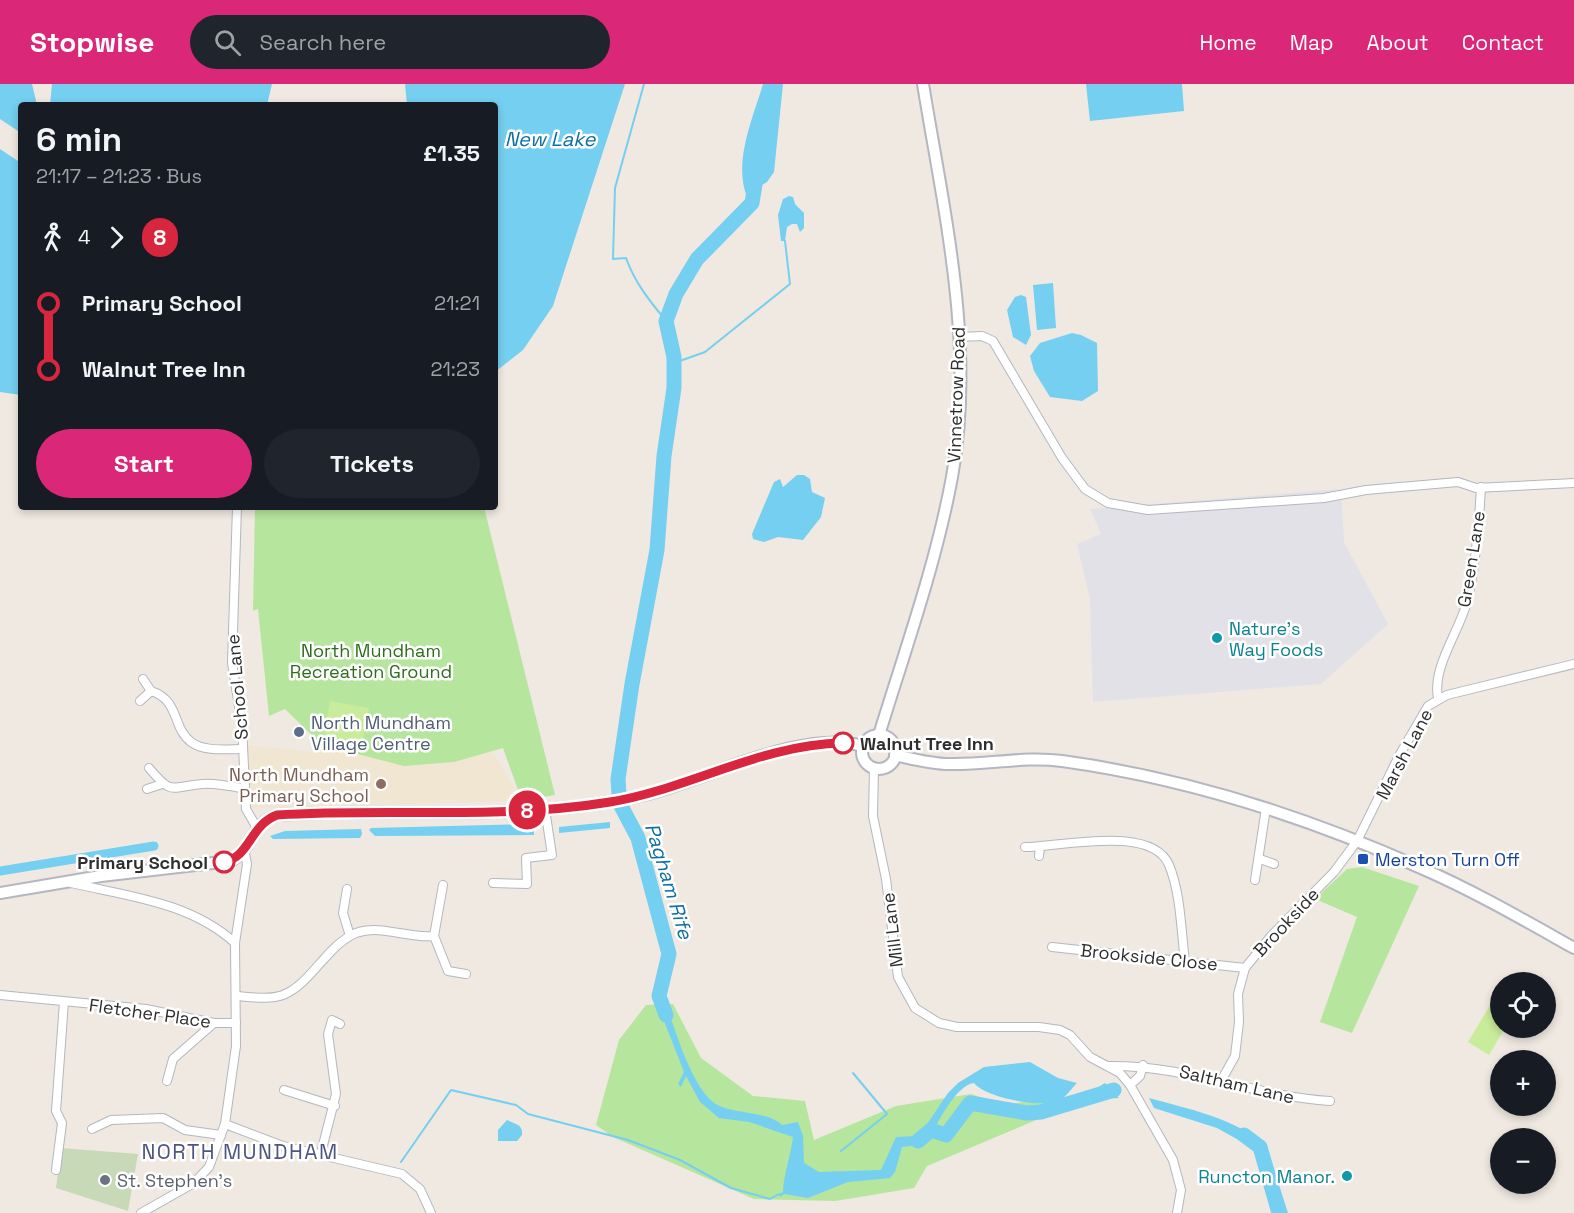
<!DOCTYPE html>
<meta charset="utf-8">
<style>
:root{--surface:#171b24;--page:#20242c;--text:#f1f3f6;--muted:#9ea1a6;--accent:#db2777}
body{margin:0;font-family:"Space Grotesk",sans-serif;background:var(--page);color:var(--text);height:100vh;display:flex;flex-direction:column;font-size:22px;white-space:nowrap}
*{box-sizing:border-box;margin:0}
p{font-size:20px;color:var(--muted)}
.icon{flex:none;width:33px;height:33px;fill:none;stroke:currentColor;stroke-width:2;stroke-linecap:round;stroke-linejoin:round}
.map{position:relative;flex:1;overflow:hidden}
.drawer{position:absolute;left:18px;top:18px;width:480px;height:408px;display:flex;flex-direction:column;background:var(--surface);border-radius:6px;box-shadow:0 3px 9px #0003}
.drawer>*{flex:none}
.badge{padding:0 12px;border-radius:20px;font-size:21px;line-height:39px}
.controls{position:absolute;left:1490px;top:888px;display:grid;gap:12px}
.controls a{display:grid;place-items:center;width:66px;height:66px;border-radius:50%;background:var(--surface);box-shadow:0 3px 9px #0003;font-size:30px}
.map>.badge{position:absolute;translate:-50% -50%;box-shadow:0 0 0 3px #fff}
.legs{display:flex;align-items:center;gap:9px;height:66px;padding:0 18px;font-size:20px}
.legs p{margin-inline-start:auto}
.head{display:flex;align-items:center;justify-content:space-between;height:102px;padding:0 18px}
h1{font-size:33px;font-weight:700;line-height:45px}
.cta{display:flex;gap:12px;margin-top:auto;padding:12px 18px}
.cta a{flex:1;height:69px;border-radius:36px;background:var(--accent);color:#fff;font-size:24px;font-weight:700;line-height:69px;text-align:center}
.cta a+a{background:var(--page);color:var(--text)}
ul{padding:0 18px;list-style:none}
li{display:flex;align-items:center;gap:21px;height:66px;font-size:22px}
li i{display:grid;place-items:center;width:9px;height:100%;margin:0 8px;background:currentColor}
li i::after{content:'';width:15px;height:15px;margin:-8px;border:4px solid;border-radius:50%;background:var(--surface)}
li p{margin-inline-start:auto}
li:first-child i{background:linear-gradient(#0000 50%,currentColor 0)}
li:last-child i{background:linear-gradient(currentColor 50%,#0000 0)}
header{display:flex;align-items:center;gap:36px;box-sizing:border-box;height:84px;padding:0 30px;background:var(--accent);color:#fff}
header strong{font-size:28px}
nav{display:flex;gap:33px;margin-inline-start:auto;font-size:21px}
.search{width:420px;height:54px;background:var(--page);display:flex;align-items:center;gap:15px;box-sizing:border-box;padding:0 21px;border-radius:33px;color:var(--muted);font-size:22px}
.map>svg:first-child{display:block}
.industrial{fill:#e3e1e8}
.education{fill:#f0e6d1}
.green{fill:#b6e59e}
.cemetery{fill:#c8d9b8}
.pitch{fill:#c9ec9a}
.water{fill:#75cff0}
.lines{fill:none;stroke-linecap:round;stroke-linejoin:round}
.stream{stroke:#75cff0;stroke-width:2}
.canal{stroke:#75cff0;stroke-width:9}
.river{stroke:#75cff0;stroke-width:15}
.street-casing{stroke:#b4b7c1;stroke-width:10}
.secondary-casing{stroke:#b4b7c1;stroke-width:14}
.street{stroke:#fff;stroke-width:8}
.secondary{stroke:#fff;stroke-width:10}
.line-1-casing{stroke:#fff;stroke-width:14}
.line-1{stroke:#d7263d;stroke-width:9}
.culture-dot{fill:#0f9aa8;stroke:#fff;stroke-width:2}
.service-dot{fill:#5c6f8a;stroke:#fff;stroke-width:2}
.stop-1-dot{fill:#fff;stroke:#d7263d;stroke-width:3}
.education-dot{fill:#8d6e63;stroke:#fff;stroke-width:2}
.transit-dot{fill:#1a4fb4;stroke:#fff;stroke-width:2}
.worship-dot{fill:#6b7280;stroke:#fff;stroke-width:2}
.labels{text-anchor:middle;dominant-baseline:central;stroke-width:5;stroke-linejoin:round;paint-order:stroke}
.street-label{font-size:18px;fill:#2e2e2e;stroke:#fff}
.culture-label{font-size:18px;fill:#0d838f;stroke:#fff;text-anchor:start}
.park-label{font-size:18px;fill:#2c6e1b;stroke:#fff}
.service-label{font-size:18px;fill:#4e5e75;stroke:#fff;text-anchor:start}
.stop-label{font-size:18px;font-weight:bold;fill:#2e2e2e;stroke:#fff;text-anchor:start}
.education-label{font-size:18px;fill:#785e54;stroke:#fff;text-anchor:end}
.transit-label{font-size:18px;fill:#164399;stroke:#fff;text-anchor:start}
.worship-label{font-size:18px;fill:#5b616d;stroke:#fff;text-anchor:start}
.water-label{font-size:20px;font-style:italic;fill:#0d6fa3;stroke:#fff}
.quarter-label{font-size:21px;letter-spacing:1.5px;fill:#4d5680;stroke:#fff}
</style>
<header>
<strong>Stopwise</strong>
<div class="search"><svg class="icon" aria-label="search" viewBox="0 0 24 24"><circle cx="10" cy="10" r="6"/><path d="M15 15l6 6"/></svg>Search here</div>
<nav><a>Home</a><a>Map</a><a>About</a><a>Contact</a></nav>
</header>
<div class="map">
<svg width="1574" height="1129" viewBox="0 0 1574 1129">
<rect width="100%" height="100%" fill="#efe9e1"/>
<polygon class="industrial" points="1341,405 1344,458 1388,540 1321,600 1093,618 1090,515 1077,460 1101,450 1090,425"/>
<polygon class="education" points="319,658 322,662 362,670 492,667 522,717 252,724 247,661 318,669"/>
<g class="green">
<polygon points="255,423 484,423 555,711 522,717 503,664 454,678 404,682 322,661 285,625 269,632 258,525 253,527"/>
<polygon points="1362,783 1419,802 1352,949 1320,938 1357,833 1315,815 1347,785"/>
<polygon points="673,920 701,974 753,1012 805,1017 814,1056 896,1022 971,1010 1005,1021 1053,1012 1060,1026 927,1082 914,1104 835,1117 754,1115 613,1053 596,1041 619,956 646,921"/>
</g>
<polygon class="cemetery" points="61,1064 138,1070 128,1127 56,1104"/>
<g class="pitch">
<polygon points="330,617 369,624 361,666 322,660"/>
<polygon points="1492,918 1500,923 1500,944 1505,944 1489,971 1468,958"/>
</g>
<g class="water">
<polygon points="0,0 32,0 37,21 21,21 21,49 0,35"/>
<polygon points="52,0 272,0 267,21 50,21"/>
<polygon points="405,0 625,0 553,222 523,266 495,288 495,21 407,21"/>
<path d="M763 0H783L774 88 767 98 754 106 753 113H747C733 78 753 34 763 0Z"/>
<polygon points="1086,0 1182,0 1184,27 1090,37"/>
<polygon points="0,65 21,79 21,311 0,308"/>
<polygon points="789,112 793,113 795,120 804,129 804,144 800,148 797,140 792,140 787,143 785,157 781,157 778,131 783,115"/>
<polygon points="1053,199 1056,244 1037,246 1033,201"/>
<polygon points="1021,211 1026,213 1031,251 1026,261 1013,253 1007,226 1015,213"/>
<polygon points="1072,249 1081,251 1097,259 1098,307 1082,317 1050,313 1034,287 1030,272 1040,259"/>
<polygon points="797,391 804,391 810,395 812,408 825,414 821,433 803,456 778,453 764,458 753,455 752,450 774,398 780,395 783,403"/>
<polygon points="610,738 610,744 559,749 559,743"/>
<polygon points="534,740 534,751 375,752 369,746 371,744"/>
<polygon points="361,745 362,750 360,754 273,755 270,752 285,747"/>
<path d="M663 912C674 939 692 1013 722 1023 740 1030 769 1028 782 1041L798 1038 803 1052 804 1079 819 1088 881 1086 896 1053 919 1052 948 1009 958 999 984 983 1030 978 1058 994 1077 999C1072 1004 1066 1013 1060 1016 1043 1025 986 1014 974 999 955 1001 935 1044 926 1060L902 1063 895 1088 890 1094 848 1098 808 1114 784 1110 780 1113 779 1110 783 1108C783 1093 791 1070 793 1053L749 1038 719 1034 700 1018 686 992 681 1003 678 1000 684 988 655 914Z"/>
<polygon points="1105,999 1119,1014 1095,1015 1092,1007"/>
<path d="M1149 1014C1181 1023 1244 1036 1264 1063H1251L1217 1044 1154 1024Z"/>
<path d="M507 1036C516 1041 523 1040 522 1051L517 1057H498V1046Z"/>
<polygon points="1271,1076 1288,1129 1274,1129 1259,1077"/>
</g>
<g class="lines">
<g class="stream">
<path d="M644 0 615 104 613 175 626 174C635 199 649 216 666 237"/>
<polyline points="674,279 705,268 790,200 785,157"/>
<polyline points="841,1067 887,1030 853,989"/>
<polyline points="401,1078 451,1006 516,1021 528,1030 628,1056 680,1076 731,1104 770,1115 779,1110"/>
</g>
<polyline class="canal" points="0,787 154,762"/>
<g class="river">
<polyline points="619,710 618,695 632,600 657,466 664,372 674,304 674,273 666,237 676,210 697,175 752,119 757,88"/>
<polyline points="620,720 638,754 669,870 659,912 666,931"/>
<polyline points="1244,1051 1260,1063 1279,1129"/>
<polyline points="918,1057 931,1046 946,1051 970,1019 1027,1029 1041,1028 1114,1006"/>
</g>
<g class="street-casing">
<g id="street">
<polyline points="959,253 982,252 993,257 1062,374 1085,405 1108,419 1148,426 1324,414 1366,406 1458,398 1476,404 1574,399"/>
<polyline points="237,423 232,579 242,641 246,725 257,744"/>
<polyline points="143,595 151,607"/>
<path d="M1438 614C1432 583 1459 548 1467 518 1476 482 1479 441 1481 403"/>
<path d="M140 617 151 607C180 616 172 644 191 658 204 668 227 665 243 665"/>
<path d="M149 684C173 712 169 703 202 700 216 699 230 702 245 705"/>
<polyline points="874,684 873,732 886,795 898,893 915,924 939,939 957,943 1039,943 1060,946 1070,951 1090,973 1120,989 1130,1001 1173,1076 1181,1106 1177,1129"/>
<polyline points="147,705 162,700"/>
<path d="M1025 763C1059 763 1152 740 1169 781 1181 810 1181 847 1185 877"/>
<polyline points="1039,772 1040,763"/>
<polyline points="1260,775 1274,780"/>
<polyline points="1255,796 1266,724"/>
<path d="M71 799C127 812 190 818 235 859"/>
<polyline points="493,799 527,800 526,774 552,771 545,725"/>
<polyline points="347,805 343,829 350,852"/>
<polyline points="434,852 448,887 466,890"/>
<polyline points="1052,863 1245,884"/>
<polyline points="0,911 146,925 214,939 236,939"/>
<path d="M237 912C251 913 269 916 283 911 311 900 327 861 356 849 381 840 409 855 434 852L443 801"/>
<path d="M1109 982C1186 981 1254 1012 1330 1017"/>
<polyline points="167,997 173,975 214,939"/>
<polyline points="1221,997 1235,972 1239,938 1238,910 1245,884 1272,851 1334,788 1357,757 1400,670 1428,622 1447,611 1574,580"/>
<polyline points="1130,1001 1140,992 1143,981"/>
<polyline points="284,1006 335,1022"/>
<polyline points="225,1040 283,1062 402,1090 420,1105 431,1129"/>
<polyline points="92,1045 111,1036 163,1034 185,1046 221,1051"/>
<polyline points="321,1069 336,1010 328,950 332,936 340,940"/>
<polyline points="56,1086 62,1039 56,1027 64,918"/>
<polyline points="141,1129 194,1099 209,1083 225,1040 236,962 235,859 247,780 244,765"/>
</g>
</g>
<g class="secondary-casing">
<g id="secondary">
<path d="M879 651C905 566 936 480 952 393 976 263 944 128 923 0"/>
<circle cx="879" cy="668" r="17"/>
<path d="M895 671C913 675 931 680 949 680 987 681 1024 672 1062 677 1186 694 1307 733 1421 784 1474 807 1524 836 1574 864"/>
<path d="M0 809 101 792 230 777C252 767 251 740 277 731 397 723 521 739 640 712 702 698 802 644 863 662"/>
</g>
</g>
<use href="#street" class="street"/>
<use href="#secondary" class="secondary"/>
</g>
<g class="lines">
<g class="line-1-casing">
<path id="line-1" d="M224 778C250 773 250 741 277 731 388 724 500 736 610 718 689 705 762 660 843 659"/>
</g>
<use href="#line-1" class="line-1"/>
</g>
<g class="culture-dot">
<circle cx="1217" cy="554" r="6"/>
<circle cx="1347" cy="1092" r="6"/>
</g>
<circle class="service-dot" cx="299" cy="648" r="6"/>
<g class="stop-1-dot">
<circle cx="843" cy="659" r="10"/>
<circle cx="224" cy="778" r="10"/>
</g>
<circle class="education-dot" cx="381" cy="700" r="6"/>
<rect class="transit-dot" x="1357" y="769" width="12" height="12" rx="3"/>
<circle class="worship-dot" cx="105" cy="1096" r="6"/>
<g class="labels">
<g class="street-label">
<text transform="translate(956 311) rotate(-88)">Vinnetrow Road</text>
<text transform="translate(1471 475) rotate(-81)">Green Lane</text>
<text transform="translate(237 603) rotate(-95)">School Lane</text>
<text transform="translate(1404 670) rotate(-62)">Marsh Lane</text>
<text transform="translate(1286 838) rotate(-47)">Brookside</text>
<text transform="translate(892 846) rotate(-97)">Mill Lane</text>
<text transform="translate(1149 873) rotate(6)">Brookside Close</text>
<text transform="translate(150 929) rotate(8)">Fletcher Place</text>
<text transform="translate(1237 1000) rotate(13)">Saltham Lane</text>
</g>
<g class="culture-label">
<text x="1229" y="544">Nature’s<tspan x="1229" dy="21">Way Foods</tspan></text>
<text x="1335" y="1092" text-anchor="end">Runcton Manor.</text>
</g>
<g class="park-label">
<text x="371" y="566">North Mundham<tspan x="371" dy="21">Recreation Ground</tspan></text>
</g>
<g class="service-label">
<text x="311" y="638">North Mundham<tspan x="311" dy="21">Village Centre</tspan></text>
</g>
<g class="stop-label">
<text x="860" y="659">Walnut Tree Inn</text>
<text x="208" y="778" text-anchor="end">Primary School</text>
</g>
<g class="education-label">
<text x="369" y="690">North Mundham<tspan x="369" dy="21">Primary School</tspan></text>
</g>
<g class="transit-label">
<text x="1375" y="775">Merston Turn Off</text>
</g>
<g class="worship-label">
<text x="117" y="1096">St. Stephen's</text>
</g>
<g class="water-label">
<text x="550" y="55">New Lake</text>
<text transform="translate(669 797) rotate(73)">Pagham Rife</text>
</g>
<g class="quarter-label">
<text x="240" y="1067">NORTH MUNDHAM</text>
</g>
</g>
</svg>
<div class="controls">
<a><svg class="icon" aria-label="locate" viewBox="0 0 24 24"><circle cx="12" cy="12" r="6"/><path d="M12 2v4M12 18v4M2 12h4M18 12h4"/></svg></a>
<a>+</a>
<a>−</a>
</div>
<b class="badge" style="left:527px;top:726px;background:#d7263d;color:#fff">8</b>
<section class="drawer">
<div class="head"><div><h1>6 min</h1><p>21:17 – 21:23 · Bus</p></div><b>£1.35</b></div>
<div class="legs"><svg class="icon" aria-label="walk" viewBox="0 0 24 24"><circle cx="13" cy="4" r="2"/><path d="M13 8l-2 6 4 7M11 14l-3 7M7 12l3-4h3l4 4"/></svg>4<svg class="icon" aria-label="forward" viewBox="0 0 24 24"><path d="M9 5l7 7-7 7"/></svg><b class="badge" style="background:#d7263d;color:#fff">8</b></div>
<ul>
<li><i style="color:#d7263d"></i><b>Primary School</b><p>21:21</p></li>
<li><i style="color:#d7263d"></i><b>Walnut Tree Inn</b><p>21:23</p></li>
</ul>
<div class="cta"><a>Start</a><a>Tickets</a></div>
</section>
</div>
